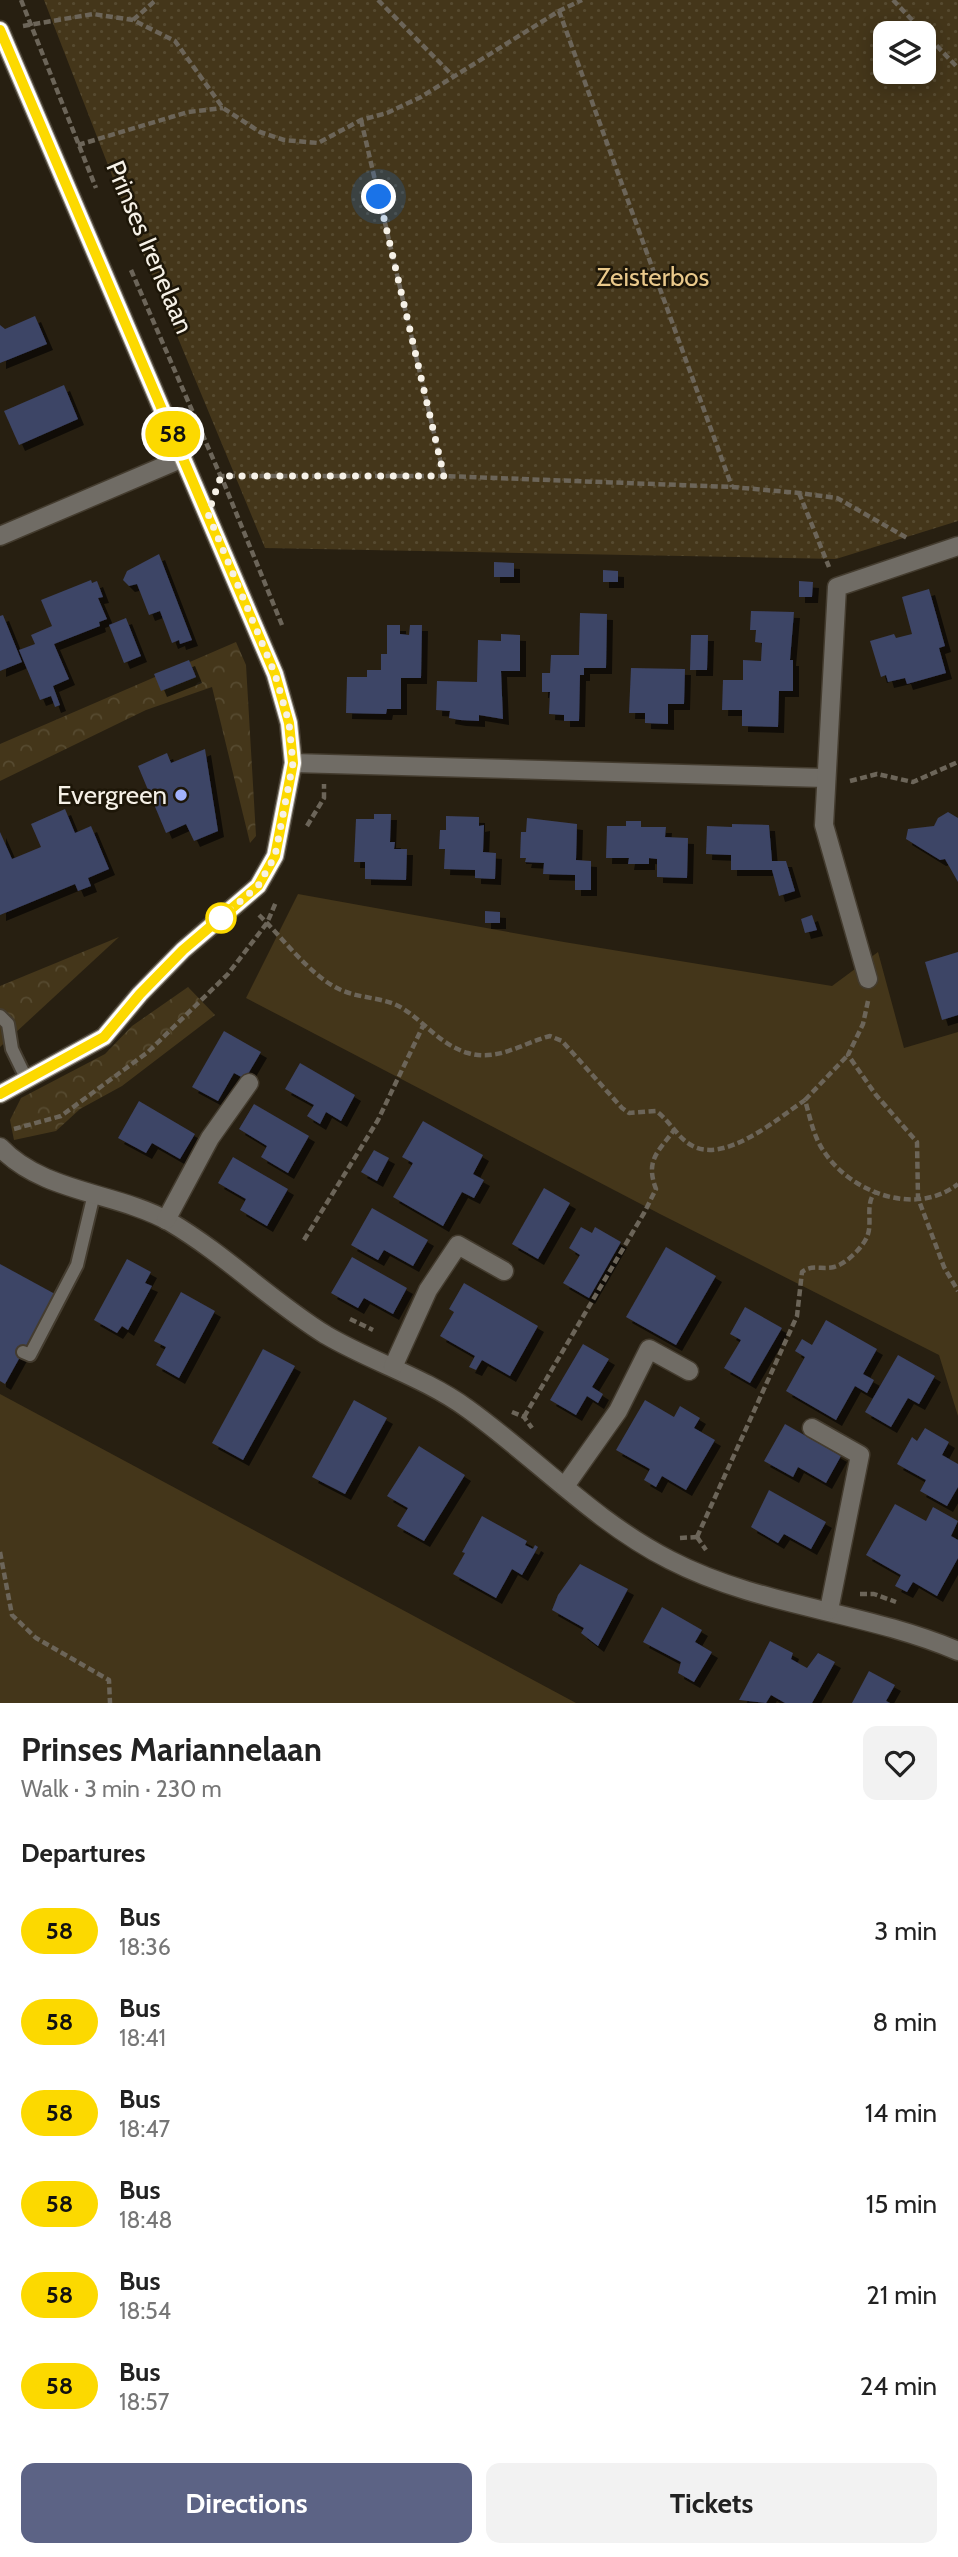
<!DOCTYPE html>
<meta charset="utf-8">
<style>
:root{--surface:#fff;--page:#f2f2f2;--text:#222;--muted:#767676;--accent:#5c6385}
body{margin:0;font-family:Cabin,sans-serif;background:var(--page);color:var(--text);height:100vh;display:flex;flex-direction:column;font-size:26px;white-space:nowrap}
*{box-sizing:border-box;margin:0}
p{font-size:23px;color:var(--muted)}
.icon{flex:none;width:38px;height:38px;fill:none;stroke:currentColor;stroke-width:2;stroke-linecap:round;stroke-linejoin:round}
.map{position:relative;height:1703px;overflow:hidden}
.details{display:flex;flex-direction:column;background:var(--surface);flex:1}
.details>*{flex:none}
.badge{padding:0 14px;border-radius:23px;font-size:24px;line-height:46px}
.fabs{position:absolute;left:873px;top:21px;display:grid;gap:14px}
.fabs a{display:grid;place-items:center;width:63px;height:63px;border-radius:14px;background:var(--surface);box-shadow:0 4px 18px #0003;font-size:35px}
.you{position:absolute;width:35px;height:35px;margin:-18px;border:5px solid #fff;border-radius:50%;background:#1a73e8;box-shadow:0 0 0 10px #1a73e833}
.map>.badge{position:absolute;translate:-50% -50%;box-shadow:0 0 0 4px #fff}
h2{padding:0 21px;font-size:26px;line-height:63px}
.round{display:grid;place-items:center;flex:none;width:74px;height:74px;border-radius:14px;background:var(--page)}
.overview{display:flex;align-items:center;justify-content:space-between;height:119px;padding:0 21px}
h1{font-size:33px;font-weight:800;line-height:52px}
.button{display:flex;gap:14px;margin-top:auto;padding:14px 21px}
.button a{flex:1;height:80px;border-radius:14px;background:var(--accent);color:#fff;font-size:28px;font-weight:800;line-height:80px;text-align:center}
.button a+a{background:var(--page);color:var(--text)}
ul{padding:0;list-style:none}
li{display:flex;align-items:center;gap:21px;height:91px;padding:0 21px}
li div{flex:1}
li b{display:block;font-size:26px}
li em{font-style:normal}
li .badge{min-width:77px;font-weight:700;text-align:center}
.map>svg:first-child{display:block}
.green{fill:#44361a}
.forest{fill:url(#forest-crowns)}
.park{fill:url(#park-dots);fill-rule:evenodd}
.building{fill:#3d4466;filter:url(#shadow)}
.lines{fill:none;stroke-linecap:round;stroke-linejoin:round}
.lane-casing{stroke:#443c2f;stroke-width:16}
.street-casing{stroke:#443c2f;stroke-width:21}
.secondary-casing{stroke:#443c2f;stroke-width:21}
.path{stroke:#6c6559;stroke-width:4.5;stroke-dasharray:7 3.5;stroke-linecap:butt}
.lane{stroke:#706c65;stroke-width:12}
.street{stroke:#706c65;stroke-width:18}
.secondary{stroke:#9e988c;stroke-width:18}
.line-casing{stroke:#fff;stroke-width:16}
.line{stroke:#fcd900;stroke-width:10}
.walk{stroke:#f6f1e7;stroke-width:7;stroke-dasharray:0 12.6}
.poi-dot{fill:#a2b2fd;stroke:#1d1608;stroke-width:2.5}
.stop-dot{fill:#fff;stroke:#fcd900;stroke-width:3.5}
.labels{text-anchor:middle;dominant-baseline:central;stroke-width:5;stroke-linejoin:round;paint-order:stroke}
.street-label{font-size:26px;fill:#f6f1e7;stroke:#1d1608}
.park-label{font-size:26px;fill:#eac98b;stroke:#1d1608}
.poi-label{font-size:26px;fill:#f6f1e7;stroke:#1d1608;text-anchor:end}
</style>
<div class="map">
<svg width="958" height="1703" viewBox="0 0 958 1703">
<defs>
<pattern id="forest-crowns" width="20" height="18" patternUnits="userSpaceOnUse" patternTransform="scale(1.75)"><rect width="20" height="18" fill="#44361a"/><path d="M2 6a3 3 0 1 1 6 0M12 15a3 3 0 1 1 6 0" fill="none" stroke="#564a30"/></pattern>
<pattern id="park-dots" width="8" height="8" patternUnits="userSpaceOnUse" patternTransform="scale(1.75)"><rect width="8" height="8" fill="#44361a"/><path d="M2 2h.1M6 6h.1" fill="none" stroke="#564a30" stroke-width="1.8" stroke-linecap="round"/></pattern>
<filter id="shadow"><feDropShadow dx="6" dy="6" stdDeviation="0" flood-color="#0009"/></filter>
</defs>
<rect width="100%" height="100%" fill="#271f11"/>
<g class="green">
<polygon points="298,894 564,942 832,986 878,952 904,1048 958,1032 958,1416 939,1355 660,1214 246,998"/>
<polygon points="0,1394 576,1703 0,1703"/>
</g>
<g class="forest">
<polygon points="236,642 246,665 256,836 250,843 212,687 146,710 0,781 0,744"/>
<polygon points="119,937 0,1047 0,986"/>
<polygon points="188,987 215,1015 122,1086 80,1109 56,1131 14,1140 10,1120 21,1098 105,1054 132,1026"/>
</g>
<path class="park" d="M44 0H958V521L836 559 265 548 132 227ZM886 33H924V72H886Z"/>
<g class="building">
<polygon points="35,316 47,344 0,363 0,325 5,329"/>
<polygon points="64,385 78,419 19,445 4,411"/>
<polygon points="159,554 192,640 180,644 179,640 172,643 160,611 149,615 137,584 129,586 123,580 127,571"/>
<polygon points="494,562 514,563 514,577 494,577"/>
<polygon points="603,570 618,571 618,582 603,582"/>
<polygon points="91,580 92,583 97,581 103,597 98,598 107,619 99,622 100,626 54,644 69,679 53,686 60,705 55,707 51,696 40,700 19,650 35,644 31,635 52,626 41,600"/>
<polygon points="799,581 813,582 812,597 799,597"/>
<polygon points="929,589 945,646 939,648 946,673 907,684 905,678 888,682 886,675 881,677 870,641 894,634 896,638 912,634 902,597"/>
<polygon points="751,611 794,612 790,660 793,660 793,691 779,691 778,727 742,726 742,710 722,710 723,680 743,680 743,660 761,661 762,643 755,642 756,630 750,630"/>
<polygon points="580,613 607,614 606,668 584,668 584,675 580,675 579,721 564,721 564,715 549,714 550,692 542,692 542,673 550,673 551,655 579,655"/>
<polygon points="3,615 22,662 0,671 0,616"/>
<polygon points="126,618 141,656 124,663 109,625"/>
<polygon points="387,625 400,625 400,634 409,635 410,625 422,625 421,678 401,678 401,709 387,709 386,714 346,713 347,677 367,677 367,670 381,670 381,654 387,654"/>
<polygon points="501,634 520,635 520,671 501,671 503,719 479,715 479,721 460,720 449,718 450,711 436,710 437,681 477,682 478,640 501,641"/>
<polygon points="691,635 708,635 707,670 690,670"/>
<polygon points="189,660 196,677 161,691 154,674"/>
<polygon points="631,668 685,669 684,704 668,704 668,724 645,723 645,713 629,713"/>
<polygon points="205,749 218,831 194,841 186,824 166,833 138,766 167,753 171,763"/>
<polygon points="65,809 75,833 91,826 109,869 88,878 91,886 78,891 75,884 0,915 0,832 12,859 41,847 31,824"/>
<polygon points="948,812 958,818 958,882 945,859 940,860 906,839 908,829 934,826 938,818"/>
<polygon points="374,814 391,814 390,842 395,842 394,849 407,849 406,880 365,879 365,862 354,862 356,819 374,819"/>
<polygon points="446,816 479,817 479,826 484,825 483,852 496,853 495,879 475,878 475,870 444,869 445,849 439,849 440,830 446,830"/>
<polygon points="527,818 577,824 576,860 591,861 591,890 575,890 575,875 543,874 544,863 525,862 526,858 520,858 521,832 526,832"/>
<polygon points="626,821 641,821 641,827 666,827 665,837 688,838 687,878 657,877 657,859 649,858 649,864 628,864 629,858 606,858 607,826 626,826"/>
<polygon points="732,824 769,825 772,861 786,861 795,891 779,896 772,870 731,870 731,855 706,854 707,826 732,827"/>
<polygon points="485,911 500,912 500,923 485,923"/>
<polygon points="812,915 817,930 805,933 801,919"/>
<polygon points="958,952 958,1015 942,1020 925,962"/>
<polygon points="224,1031 261,1052 245,1079 234,1073 218,1101 192,1087"/>
<polygon points="300,1063 355,1095 341,1121 326,1112 320,1124 307,1116 314,1105 285,1089"/>
<polygon points="139,1101 195,1134 180,1159 152,1143 146,1153 118,1138"/>
<polygon points="254,1104 309,1136 288,1173 261,1157 267,1146 239,1129"/>
<polygon points="423,1121 483,1155 473,1174 484,1180 474,1198 462,1192 443,1226 393,1197 413,1163 402,1157"/>
<polygon points="374,1150 389,1158 377,1181 361,1172"/>
<polygon points="233,1157 288,1189 267,1226 240,1210 246,1199 218,1183"/>
<polygon points="544,1188 570,1203 538,1259 512,1244"/>
<polygon points="372,1208 428,1240 413,1266 384,1250 378,1260 351,1245"/>
<polygon points="581,1227 592,1233 595,1227 621,1242 589,1298 563,1283 580,1255 569,1248"/>
<polygon points="666,1247 716,1276 676,1345 626,1317"/>
<polygon points="352,1257 407,1288 393,1314 364,1298 358,1308 331,1293"/>
<polygon points="127,1259 151,1272 145,1283 152,1286 128,1330 122,1326 117,1333 94,1320"/>
<polygon points="0,1264 55,1294 5,1384 0,1381"/>
<polygon points="464,1283 538,1326 510,1376 482,1360 476,1370 469,1367 475,1356 440,1336 454,1312 449,1309"/>
<polygon points="181,1292 215,1311 179,1378 156,1365 166,1347 154,1341"/>
<polygon points="745,1307 782,1328 750,1383 724,1368 741,1340 730,1334"/>
<polygon points="826,1320 877,1349 863,1374 874,1380 867,1393 855,1386 836,1420 786,1391 805,1357 795,1351 802,1339 812,1345"/>
<polygon points="583,1344 609,1359 592,1387 603,1394 598,1403 587,1396 576,1415 550,1400"/>
<polygon points="263,1349 295,1366 243,1460 212,1443"/>
<polygon points="898,1355 935,1376 919,1404 908,1398 891,1427 865,1412"/>
<polygon points="354,1400 387,1418 345,1494 312,1477"/>
<polygon points="645,1400 674,1417 680,1406 700,1418 694,1428 715,1440 686,1490 662,1476 656,1487 644,1480 650,1469 616,1450"/>
<polygon points="785,1424 841,1456 826,1483 798,1467 793,1477 764,1461"/>
<polygon points="925,1428 949,1442 942,1455 958,1464 958,1487 947,1506 920,1491 926,1480 897,1464 912,1437 917,1441"/>
<polygon points="419,1446 465,1475 424,1541 397,1526 408,1508 387,1496"/>
<polygon points="769,1490 826,1522 811,1549 784,1534 778,1543 751,1527"/>
<polygon points="895,1504 926,1521 933,1507 958,1521 951,1536 958,1540 958,1558 937,1596 913,1582 907,1592 895,1586 901,1575 866,1555"/>
<polygon points="482,1516 527,1541 525,1545 533,1549 535,1545 538,1547 522,1575 512,1569 496,1598 453,1574 465,1553 462,1552"/>
<polygon points="580,1564 628,1589 598,1646 581,1633 584,1628 552,1610 558,1595"/>
<polygon points="662,1607 702,1630 695,1642 712,1652 694,1682 678,1673 681,1662 643,1642"/>
<polygon points="770,1641 793,1653 791,1659 807,1668 818,1653 835,1662 812,1703 785,1703 771,1695 766,1703 739,1700"/>
<polygon points="869,1671 895,1685 886,1701 890,1703 852,1703"/>
</g>
<g class="lines">
<g class="lane-casing">
<g id="lane">
<polyline points="0,1016 8,1024 12,1049 27,1080"/>
<polyline points="23,1352 30,1355 77,1265 94,1194"/>
</g>
</g>
<g class="street-casing">
<g id="street">
<polyline points="0,536 183,458"/>
<polyline points="293,763 825,778"/>
<polyline points="868,979 824,825 837,587 958,546"/>
<path d="M0 1147C43 1193 117 1192 170 1222 226 1255 271 1301 326 1335 372 1362 424 1377 468 1409 536 1458 595 1522 670 1560 761 1607 864 1611 958 1651"/>
<polyline points="166,1220 210,1138 249,1083"/>
<polyline points="393,1367 428,1290 458,1245 504,1271"/>
<polyline points="812,1428 860,1455 829,1610"/>
<polyline points="565,1486 618,1411 649,1349 689,1371"/>
</g>
</g>
<g class="secondary-casing">
<polyline id="secondary" points="0,30 275,674 289,723 293,763 275,856 258,886 183,950 140,994 104,1037 0,1094"/>
</g>
<g class="path">
<polyline points="21,0 96,188"/>
<polyline points="378,0 453,76"/>
<polyline points="893,0 958,68"/>
<polyline points="559,11 732,487"/>
<polyline points="133,20 156,0"/>
<polyline points="23,26 93,14 133,20 175,41 223,108 260,132 284,140 318,143 361,120 387,113 421,97 559,11 582,0"/>
<polyline points="361,120 444,476"/>
<polyline points="78,145 188,112 223,108"/>
<polyline points="131,270 221,477"/>
<polyline points="799,493 829,567"/>
<polyline points="282,625 221,476 444,476 732,487 799,493 837,498 907,538"/>
<polyline points="850,781 877,774 913,782 958,762"/>
<polyline points="307,826 324,798 324,784"/>
<path d="M259 915C283 938 311 977 341 990 361 999 384 997 402 1008 425 1022 440 1045 468 1053 497 1062 523 1043 550 1036L562 1041 622 1108 629 1113 656 1111C670 1121 677 1137 691 1145 724 1165 777 1119 805 1100 810 1117 813 1135 823 1150 850 1193 916 1217 958 1184"/>
<polyline points="868,1001 863,1024 848,1055 876,1095 917,1142 918,1198 944,1267 958,1291"/>
<polyline points="805,1100 848,1055"/>
<polyline points="14,1129 61,1116 148,1052 228,974 267,923 276,902"/>
<polyline points="304,1240 378,1120 423,1026"/>
<polyline points="350,1319 373,1330"/>
<polyline points="512,1412 524,1417 532,1428"/>
<path d="M524 1417 644 1213 656 1189C645 1160 658 1152 675 1129"/>
<path d="M697 1537 797 1316 802 1272C812 1264 822 1270 834 1267 846 1264 862 1248 867 1237 873 1223 865 1207 874 1193"/>
<polyline points="697,1537 706,1550"/>
<polyline points="680,1538 697,1537"/>
<polyline points="0,1552 12,1615 36,1638 109,1680 110,1703"/>
<polyline points="860,1594 874,1594 896,1602"/>
</g>
<use href="#lane" class="lane"/>
<use href="#street" class="street"/>
<use href="#secondary" class="secondary"/>
</g>
<g class="lines">
<g class="line-casing">
<polyline id="line" points="0,30 275,674 289,723 293,763 275,856 258,886 183,950 140,994 104,1037 0,1094"/>
</g>
<use href="#line" class="line"/>
<polyline class="walk" points="221,918 258,886 275,856 293,763 289,723 275,674 208,514 221,476 444,476 379,197"/>
</g>
<circle class="poi-dot" cx="181" cy="795" r="7"/>
<circle class="stop-dot" cx="221" cy="918" r="14"/>
<g class="labels">
<g class="street-label">
<text transform="translate(150 247) rotate(67)">Prinses Irenelaan</text>
</g>
<g class="park-label">
<text x="653" y="277">Zeisterbos</text>
</g>
<g class="poi-label">
<text x="167" y="795">Evergreen</text>
</g>
</g>
</svg>
<div class="fabs">
<a><svg class="icon" aria-label="layers" viewBox="0 0 24 24"><path d="M12 4l9 5-9 5-9-5zM3 14l9 5 9-5"/></svg></a>
</div>
<div class="you" style="left:379px;top:197px"></div>
<b class="badge" style="left:173px;top:434px;background:#fcd900;color:#111">58</b>
</div>
<section class="details">
<div class="overview"><div><h1>Prinses Mariannelaan</h1><p>Walk · 3 min · 230 m</p></div><a class="round"><svg class="icon" aria-label="heart" viewBox="0 0 24 24"><path d="M12 20l-8-8c-3-5 5-10 8-4 3-6 11-1 8 4z"/></svg></a></div>
<h2>Departures</h2>
<ul>
<li><span class="badge" style="background:#fcd900;color:#111">58</span><div><b>Bus</b><p>18:36</p></div><em>3 min</em></li>
<li><span class="badge" style="background:#fcd900;color:#111">58</span><div><b>Bus</b><p>18:41</p></div><em>8 min</em></li>
<li><span class="badge" style="background:#fcd900;color:#111">58</span><div><b>Bus</b><p>18:47</p></div><em>14 min</em></li>
<li><span class="badge" style="background:#fcd900;color:#111">58</span><div><b>Bus</b><p>18:48</p></div><em>15 min</em></li>
<li><span class="badge" style="background:#fcd900;color:#111">58</span><div><b>Bus</b><p>18:54</p></div><em>21 min</em></li>
<li><span class="badge" style="background:#fcd900;color:#111">58</span><div><b>Bus</b><p>18:57</p></div><em>24 min</em></li>
</ul>
<div class="button"><a>Directions</a><a>Tickets</a></div>
</section>
